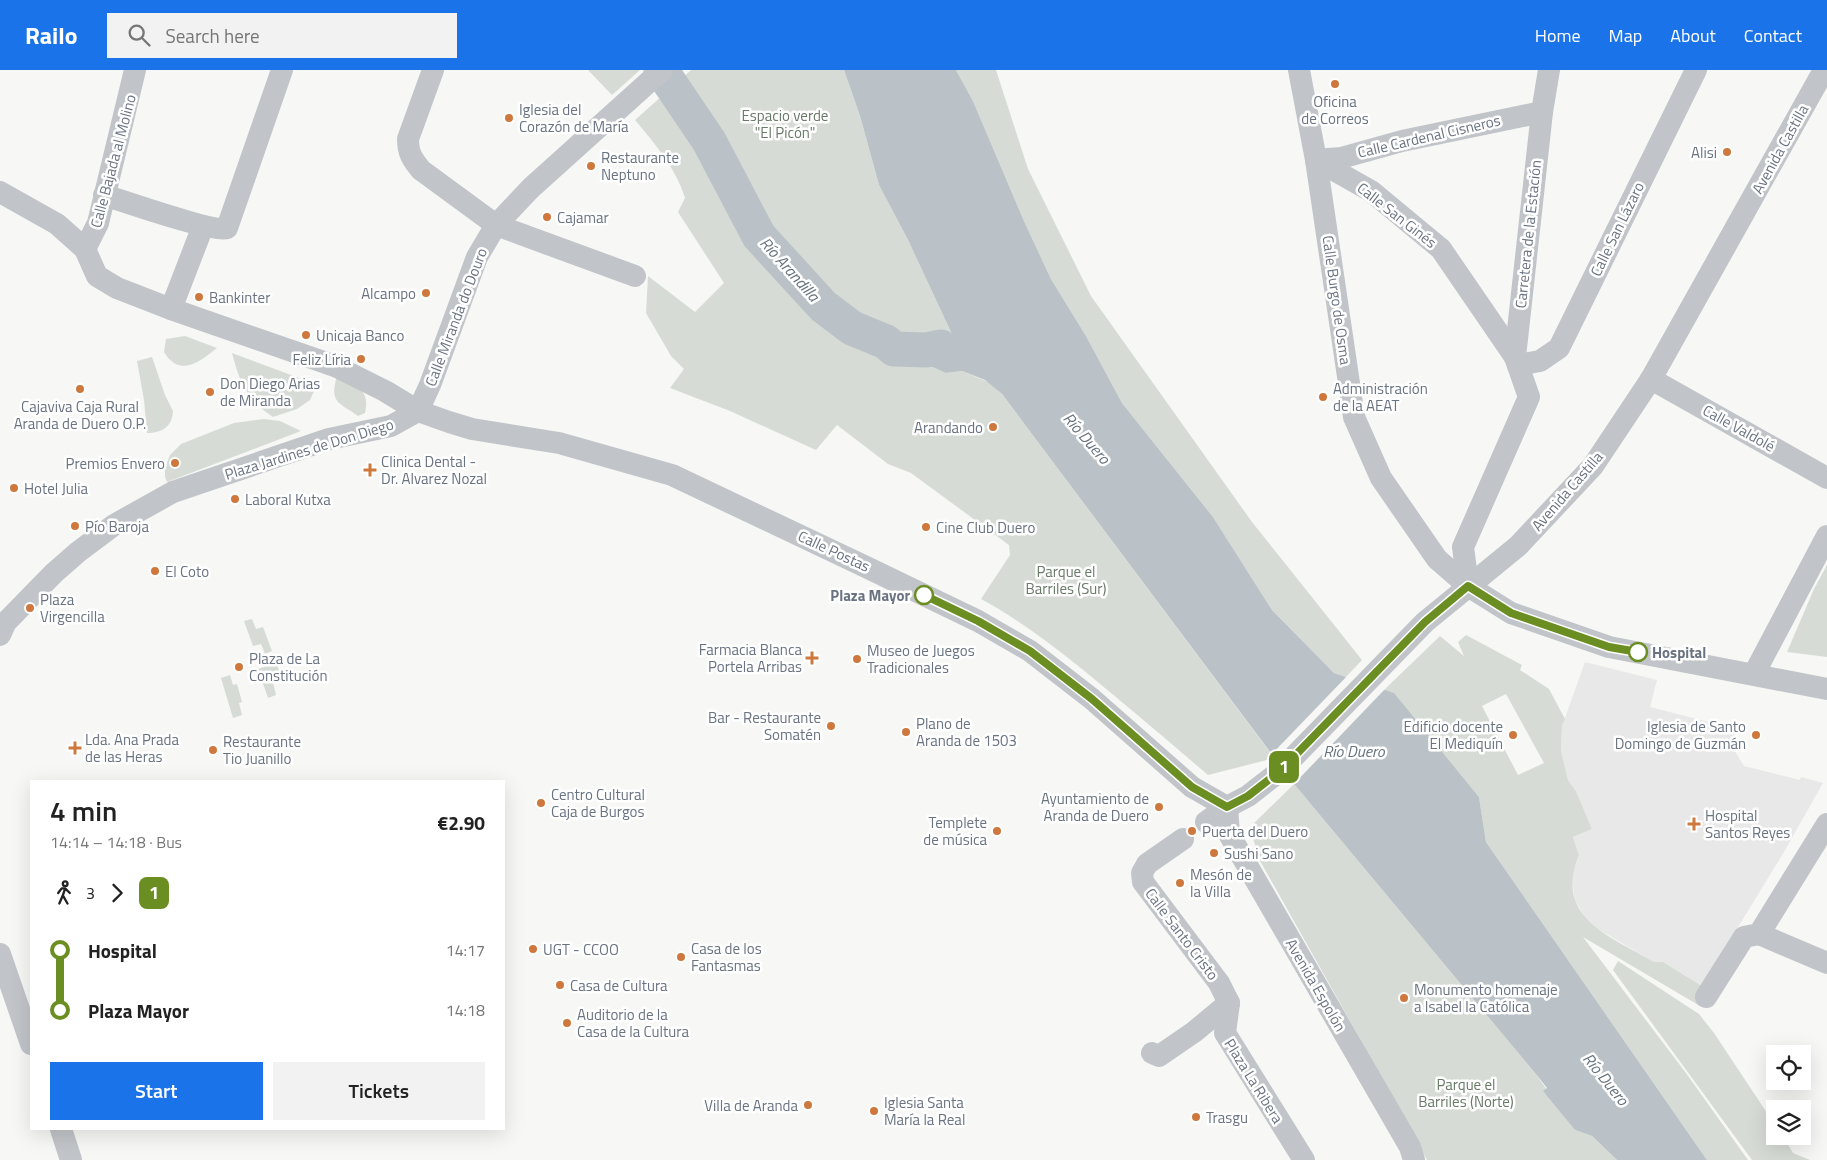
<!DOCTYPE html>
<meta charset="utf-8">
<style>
:root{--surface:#fff;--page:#f2f2f2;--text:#222;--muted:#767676;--accent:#1a73e8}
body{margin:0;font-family:"Titillium Web",sans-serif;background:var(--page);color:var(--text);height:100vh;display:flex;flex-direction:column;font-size:19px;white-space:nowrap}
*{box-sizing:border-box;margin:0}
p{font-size:16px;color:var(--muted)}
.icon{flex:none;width:28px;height:28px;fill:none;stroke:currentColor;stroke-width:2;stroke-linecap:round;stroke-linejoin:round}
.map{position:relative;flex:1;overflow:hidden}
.sheet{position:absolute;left:30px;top:710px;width:475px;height:350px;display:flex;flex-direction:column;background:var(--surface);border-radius:0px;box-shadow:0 5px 20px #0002}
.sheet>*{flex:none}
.badge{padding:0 10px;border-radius:8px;font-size:18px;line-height:32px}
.controls{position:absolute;left:1766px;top:975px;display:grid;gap:10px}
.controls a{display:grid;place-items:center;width:45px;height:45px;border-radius:0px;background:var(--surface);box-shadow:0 5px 20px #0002;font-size:25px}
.map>.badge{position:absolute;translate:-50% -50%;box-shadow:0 0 0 2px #fff}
.legs{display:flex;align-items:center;gap:8px;height:55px;padding:0 20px;font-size:16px}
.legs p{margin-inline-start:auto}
.overview{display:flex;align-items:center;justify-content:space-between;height:85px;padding:0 20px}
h1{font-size:28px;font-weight:600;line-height:38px}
.action{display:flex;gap:10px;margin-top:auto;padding:10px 20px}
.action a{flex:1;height:58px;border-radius:0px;background:var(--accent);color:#fff;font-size:20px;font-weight:600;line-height:58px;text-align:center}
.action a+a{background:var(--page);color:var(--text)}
ul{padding:0 20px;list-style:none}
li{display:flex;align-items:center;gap:18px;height:60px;font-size:19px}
li i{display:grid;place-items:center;width:8px;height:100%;margin:0 6px;background:currentColor}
li i::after{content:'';width:12px;height:12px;margin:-6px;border:4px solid;border-radius:50%;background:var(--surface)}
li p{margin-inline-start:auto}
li:first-child i{background:linear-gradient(#0000 50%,currentColor 0)}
li:last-child i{background:linear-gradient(currentColor 50%,#0000 0)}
header{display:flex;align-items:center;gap:30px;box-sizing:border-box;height:70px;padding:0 25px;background:var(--accent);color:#fff}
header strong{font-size:24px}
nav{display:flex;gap:28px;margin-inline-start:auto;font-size:18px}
.search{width:350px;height:45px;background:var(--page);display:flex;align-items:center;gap:12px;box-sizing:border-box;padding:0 18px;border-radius:0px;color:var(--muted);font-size:19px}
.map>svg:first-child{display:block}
.built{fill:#e8e8e8}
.green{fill:#d6dcd5;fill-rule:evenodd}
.water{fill:#bbc2c7}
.pier{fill:#f7f7f5}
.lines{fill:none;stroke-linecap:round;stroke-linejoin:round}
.river{stroke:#bbc2c7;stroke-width:35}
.minor{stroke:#c1c4c8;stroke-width:22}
.line-1-casing{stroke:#fff;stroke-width:11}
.line-1{stroke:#6b8e23;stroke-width:8}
.poi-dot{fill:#ce783e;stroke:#fff;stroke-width:2}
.stop-1-dot{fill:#fff;stroke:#6b8e23;stroke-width:2.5}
.labels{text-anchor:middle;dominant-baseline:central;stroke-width:5;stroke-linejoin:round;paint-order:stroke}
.poi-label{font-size:15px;fill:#6a7382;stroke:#fff;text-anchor:start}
.park-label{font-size:15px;fill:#697a68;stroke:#fff}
.street-label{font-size:15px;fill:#6a7382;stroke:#fff}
.stop-label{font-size:15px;font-weight:bold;fill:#6a7382;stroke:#fff;text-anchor:end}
.water-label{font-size:16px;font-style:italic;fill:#66737e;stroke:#fff}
</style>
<header>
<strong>Railo</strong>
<div class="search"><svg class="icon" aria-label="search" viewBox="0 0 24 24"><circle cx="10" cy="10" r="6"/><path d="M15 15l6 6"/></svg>Search here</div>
<nav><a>Home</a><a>Map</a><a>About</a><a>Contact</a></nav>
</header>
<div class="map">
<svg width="1827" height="1090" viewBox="0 0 1827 1090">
<rect width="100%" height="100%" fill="#f7f7f5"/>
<polygon class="built" points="1585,592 1657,610 1650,637 1736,659 1732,677 1744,696 1800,710 1801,707 1823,713 1784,782 1702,916 1663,892 1654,892 1598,859 1585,848 1575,830 1572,811 1574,799 1579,785 1573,767 1592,759 1576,721 1568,710 1561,681 1562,656"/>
<g class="green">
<polygon points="588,0 640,0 612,25"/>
<path d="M691 0H844L860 46 879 115 908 170 957 275 901 273 946 303 962 301 988 312 1002 324 1272 685 1267 690 1208 705C1167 670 1125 634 1082 599 1049 573 1018 549 981 529L1010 485 1009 475 911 403 888 394 837 355 816 380 730 341 670 318 684 299 671 286 646 243 648 206 695 242 724 213 678 142 685 128C676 98 655 74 635 50Z"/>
<polygon points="956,0 996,0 1028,99 1091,226 1252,452 1362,590 1346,607 1334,603 1272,540 1213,447 1122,333 1086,266 1051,209 1024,151 973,31"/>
<path d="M185 266 217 278C199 292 180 308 164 282L166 269Z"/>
<path d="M232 283 302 309 315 319 310 330 297 339 273 347C246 329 240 313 232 283Z"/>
<path d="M152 287 165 325 173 341C172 357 162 363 147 363L144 330 137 291Z"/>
<path d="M337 306C355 314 371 320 365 343L358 346C339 332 329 333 337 306Z"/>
<polygon points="264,349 280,351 301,361 167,412 165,407 165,398 170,385 181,374 234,353"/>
<polygon points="1827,495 1827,587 1787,582 1814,519"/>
<polygon points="252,549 256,559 263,557 272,581 265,584 261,574 253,576 244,551"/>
<path d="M1466 565 1522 595 1520 600 1549 619 1565 649 1562 656 1561 681 1568 710 1576 721 1592 759 1573 767 1579 785C1553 848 1610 866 1654 892H1663L1702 916 1700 936 1583 867 1686 1003 1748 1090H1707L1486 772 1479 727 1394 624 1384 620 1440 566 1464 586 1458 572ZM1506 624 1544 693 1518 705 1482 636Z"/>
<polygon points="275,589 282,610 273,613 276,625 268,628 258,599 267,596 266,593"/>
<polygon points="230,605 233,615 237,614 242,632 239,633 242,645 233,648 221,608"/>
<polygon points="1294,714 1535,1003 1575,1060 1592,1066 1617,1090 1427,1090 1395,1031 1259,789 1250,757"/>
<polygon points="1618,891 1699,944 1714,963 1775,1055 1775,1066 1783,1066 1793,1083 1810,1090 1752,1090 1613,900"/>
</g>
<polygon class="water" points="844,0 956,0 973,31 1024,151 1051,209 1086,266 1122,333 1213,447 1272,540 1334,603 1394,623 1479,727 1486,772 1707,1090 1617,1090 1592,1066 1575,1060 1543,1021 1547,1018 1535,1003 1294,714 1002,324 985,310 962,301 946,303 894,279 901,273 957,275 908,170 879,115 860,46"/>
<polygon class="pier" points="1348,605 1386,618 1292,716 1270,686"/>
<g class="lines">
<polyline class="river" points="661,0 709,71 759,166 823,236 852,258 886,272 894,279 926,280 941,277"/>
<g class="minor">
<path d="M433 0 408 69C408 83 412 89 421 100L496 155 635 206"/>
<polyline points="1299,0 1316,90 1354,347 1381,408 1437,489 1468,516 1511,543 1609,577 1827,619"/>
<polyline points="1316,90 1371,121 1441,179 1515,287"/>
<polyline points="1316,90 1341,88 1402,71 1542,42"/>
<polyline points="0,122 57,154 85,179 97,206 117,218 171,239 335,296 385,321 418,341 449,352 472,359 559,373 672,405 864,496 978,551 1030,581 1092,629 1192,717 1227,737"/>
<path d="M104 125C123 131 215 163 227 158L282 0"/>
<polyline points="85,179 98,153 135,0"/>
<polyline points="171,239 203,156"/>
<polyline points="1518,295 1540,291 1559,278 1696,0"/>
<polyline points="1651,309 1827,408"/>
<polyline points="418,341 430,315 477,187 496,155 531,118 662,0"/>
<polyline points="1468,516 1463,477 1529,327 1515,287 1542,42 1549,0"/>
<polyline points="0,565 6,552 54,503 78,482 114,455 173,422 329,369 391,356 418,341"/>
<polyline points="1754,604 1827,466"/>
<polyline points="1227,737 1229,764 1410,1077 1414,1090"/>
<polyline points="1206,752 1227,737 1248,726 1280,701 1425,552 1518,476 1593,396 1651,309 1824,0"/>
<polyline points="1183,769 1147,794 1142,803 1143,812 1219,913 1229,933"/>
<polyline points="1759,864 1827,893"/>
<polyline points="0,884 31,974"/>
<polyline points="1706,927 1744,867 1759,864 1827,754"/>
<polyline points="1229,933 1225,963 1304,1090"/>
<polyline points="1152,983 1159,986 1194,962 1229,933"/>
<polyline points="61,1059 71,1090"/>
</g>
</g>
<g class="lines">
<g class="line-1-casing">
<polyline id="line-1" points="924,525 978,551 1030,581 1092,629 1192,717 1227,737 1248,726 1280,701 1425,552 1468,516 1511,543 1609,577 1638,582"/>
</g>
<use href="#line-1" class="line-1"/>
</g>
<g class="poi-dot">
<circle cx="1335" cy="14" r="5"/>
<circle cx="509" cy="48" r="5"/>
<circle cx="1727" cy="82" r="5"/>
<circle cx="591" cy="96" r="5"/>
<circle cx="547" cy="147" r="5"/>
<circle cx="426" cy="223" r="5"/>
<circle cx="199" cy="227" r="5"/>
<circle cx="306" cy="265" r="5"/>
<circle cx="361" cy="289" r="5"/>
<circle cx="80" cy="319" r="5"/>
<circle cx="210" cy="322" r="5"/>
<circle cx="1323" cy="327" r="5"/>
<circle cx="993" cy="357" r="5"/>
<circle cx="175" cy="393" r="5"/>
<path d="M367.5 392.5h5v5h5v5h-5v5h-5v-5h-5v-5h5z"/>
<circle cx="14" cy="418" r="5"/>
<circle cx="235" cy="429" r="5"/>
<circle cx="75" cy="456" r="5"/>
<circle cx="926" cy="457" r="5"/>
<circle cx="155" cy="501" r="5"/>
<circle cx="30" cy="538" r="5"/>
<path d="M809.5 580.5h5v5h5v5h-5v5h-5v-5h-5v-5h5z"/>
<circle cx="857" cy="589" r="5"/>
<circle cx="239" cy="597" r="5"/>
<circle cx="831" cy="656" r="5"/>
<circle cx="906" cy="662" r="5"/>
<circle cx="1513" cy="665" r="5"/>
<circle cx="1756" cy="665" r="5"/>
<path d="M72.5 670.5h5v5h5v5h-5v5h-5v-5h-5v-5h5z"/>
<circle cx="213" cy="680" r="5"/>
<circle cx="541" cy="733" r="5"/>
<circle cx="1159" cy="737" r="5"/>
<path d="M1691.5 746.5h5v5h5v5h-5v5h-5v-5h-5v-5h5z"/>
<circle cx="997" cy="761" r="5"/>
<circle cx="1192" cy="761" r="5"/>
<circle cx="1214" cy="783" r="5"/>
<circle cx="1180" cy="813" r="5"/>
<circle cx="533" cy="879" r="5"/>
<circle cx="681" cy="887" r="5"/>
<circle cx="560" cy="915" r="5"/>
<circle cx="1404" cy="928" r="5"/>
<circle cx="567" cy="953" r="5"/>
<circle cx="808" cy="1035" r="5"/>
<circle cx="874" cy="1041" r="5"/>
<circle cx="1196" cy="1047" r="5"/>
</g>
<g class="stop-1-dot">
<circle cx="924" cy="525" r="9"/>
<circle cx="1638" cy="582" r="9"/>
</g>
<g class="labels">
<g class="poi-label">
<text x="1335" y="31" text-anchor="middle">Oficina<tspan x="1335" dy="17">de Correos</tspan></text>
<text x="519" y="39">Iglesia del<tspan x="519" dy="17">Corazón de María</tspan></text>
<text x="1717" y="82" text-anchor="end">Alisi</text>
<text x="601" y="87">Restaurante<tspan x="601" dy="17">Neptuno</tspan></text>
<text x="557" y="147">Cajamar</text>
<text x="416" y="223" text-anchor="end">Alcampo</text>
<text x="209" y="227">Bankinter</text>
<text x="316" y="265">Unicaja Banco</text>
<text x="351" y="289" text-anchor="end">Feliz Líria</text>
<text x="220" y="313">Don Diego Arias<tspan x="220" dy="17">de Miranda</tspan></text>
<text x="1333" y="318">Administración<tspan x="1333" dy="17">de la AEAT</tspan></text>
<text x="80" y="336" text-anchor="middle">Cajaviva Caja Rural<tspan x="80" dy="17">Aranda de Duero O.P.</tspan></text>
<text x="983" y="357" text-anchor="end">Arandando</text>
<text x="381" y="391">Clinica Dental -<tspan x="381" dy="17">Dr. Alvarez Nozal</tspan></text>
<text x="165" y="393" text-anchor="end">Premios Envero</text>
<text x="24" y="418">Hotel Julia</text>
<text x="245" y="429">Laboral Kutxa</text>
<text x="85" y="456">Pío Baroja</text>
<text x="936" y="457">Cine Club Duero</text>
<text x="165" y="501">El Coto</text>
<text x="40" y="529">Plaza<tspan x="40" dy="17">Virgencilla</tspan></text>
<text x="802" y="579" text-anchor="end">Farmacia Blanca<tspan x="802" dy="17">Portela Arribas</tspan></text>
<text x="867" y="580">Museo de Juegos<tspan x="867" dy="17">Tradicionales</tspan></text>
<text x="249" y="588">Plaza de La<tspan x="249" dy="17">Constitución</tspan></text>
<text x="821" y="647" text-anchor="end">Bar - Restaurante<tspan x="821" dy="17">Somatén</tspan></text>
<text x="916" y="653">Plano de<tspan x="916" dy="17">Aranda de 1503</tspan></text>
<text x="1503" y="656" text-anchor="end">Edificio docente<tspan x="1503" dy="17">El Mediquín</tspan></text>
<text x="1746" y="656" text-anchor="end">Iglesia de Santo<tspan x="1746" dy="17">Domingo de Guzmán</tspan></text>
<text x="85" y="669">Lda. Ana Prada<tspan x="85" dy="17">de las Heras</tspan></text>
<text x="223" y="671">Restaurante<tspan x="223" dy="17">Tio Juanillo</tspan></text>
<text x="551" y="724">Centro Cultural<tspan x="551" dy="17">Caja de Burgos</tspan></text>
<text x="1149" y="728" text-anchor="end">Ayuntamiento de<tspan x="1149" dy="17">Aranda de Duero</tspan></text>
<text x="1705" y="745">Hospital<tspan x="1705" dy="17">Santos Reyes</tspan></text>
<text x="987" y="752" text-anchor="end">Templete<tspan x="987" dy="17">de música</tspan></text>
<text x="1202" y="761">Puerta del Duero</text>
<text x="1224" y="783">Sushi Sano</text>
<text x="1190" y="804">Mesón de<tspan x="1190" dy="17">la Villa</tspan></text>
<text x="691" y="878">Casa de los<tspan x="691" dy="17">Fantasmas</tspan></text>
<text x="543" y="879">UGT - CCOO</text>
<text x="570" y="915">Casa de Cultura</text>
<text x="1414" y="919">Monumento homenaje<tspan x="1414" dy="17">a Isabel la Católica</tspan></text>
<text x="577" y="944">Auditorio de la<tspan x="577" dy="17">Casa de la Cultura</tspan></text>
<text x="884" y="1032">Iglesia Santa<tspan x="884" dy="17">María la Real</tspan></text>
<text x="798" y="1035" text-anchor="end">Villa de Aranda</text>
<text x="1206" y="1047">Trasgu</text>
</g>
<g class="park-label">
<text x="785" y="45">Espacio verde<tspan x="785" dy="17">"El Picón"</tspan></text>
<text x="1066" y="501">Parque el<tspan x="1066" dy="17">Barriles (Sur)</tspan></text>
<text x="1466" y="1014">Parque el<tspan x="1466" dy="17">Barriles (Norte)</tspan></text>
</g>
<g class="street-label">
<text transform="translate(1429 66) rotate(-13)">Calle Cardenal Cisneros</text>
<text transform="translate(1780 79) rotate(-61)">Avenida Castilla</text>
<text transform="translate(113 91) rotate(-75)">Calle Bajada al Molino</text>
<text transform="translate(1397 145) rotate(38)">Calle San Ginés</text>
<text transform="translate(1617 159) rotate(-64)">Calle San Lázaro</text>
<text transform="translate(1528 164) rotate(-84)">Carretera de la Estación</text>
<text transform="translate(1337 230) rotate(82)">Calle Burgo de Osma</text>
<text transform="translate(456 247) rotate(-69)">Calle Miranda do Douro</text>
<text transform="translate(1739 358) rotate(29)">Calle Valdolé</text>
<text transform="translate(309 379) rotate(-17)">Plaza Jardines de Don Diego</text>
<text transform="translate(1567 421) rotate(-49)">Avenida Castilla</text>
<text transform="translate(834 481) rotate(25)">Calle Postas</text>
<text transform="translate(1182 864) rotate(53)">Calle Santo Cristo</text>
<text transform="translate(1316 915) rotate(60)">Avenida Espolón</text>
<text transform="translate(1254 1011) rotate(58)">Plaza La Ribera</text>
</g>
<g class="stop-label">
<text x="910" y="525">Plaza Mayor</text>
<text x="1652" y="582" text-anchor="start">Hospital</text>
</g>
<g class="water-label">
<text transform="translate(790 199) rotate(48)">Río Arandilla</text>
<text transform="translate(1087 368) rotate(49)">Río Duero</text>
<text x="1354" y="681">Río Duero</text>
<text transform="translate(1606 1009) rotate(51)">Río Duero</text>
</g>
</g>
</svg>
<div class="controls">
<a><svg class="icon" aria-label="locate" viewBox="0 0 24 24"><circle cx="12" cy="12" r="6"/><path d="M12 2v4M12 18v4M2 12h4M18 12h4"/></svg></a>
<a><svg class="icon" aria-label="layers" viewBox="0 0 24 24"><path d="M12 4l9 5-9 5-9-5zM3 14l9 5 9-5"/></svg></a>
</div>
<b class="badge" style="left:1284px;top:697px;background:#6b8e23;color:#fff">1</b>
<section class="sheet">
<div class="overview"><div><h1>4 min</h1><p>14:14 – 14:18 · Bus</p></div><b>€2.90</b></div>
<div class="legs"><svg class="icon" aria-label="walk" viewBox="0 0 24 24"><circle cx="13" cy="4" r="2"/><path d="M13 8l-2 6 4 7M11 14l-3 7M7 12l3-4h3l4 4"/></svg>3<svg class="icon" aria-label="forward" viewBox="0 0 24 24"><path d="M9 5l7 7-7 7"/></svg><b class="badge" style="background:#6b8e23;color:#fff">1</b></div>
<ul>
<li><i style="color:#6b8e23"></i><b>Hospital</b><p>14:17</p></li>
<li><i style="color:#6b8e23"></i><b>Plaza Mayor</b><p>14:18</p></li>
</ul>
<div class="action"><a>Start</a><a>Tickets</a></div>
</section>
</div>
